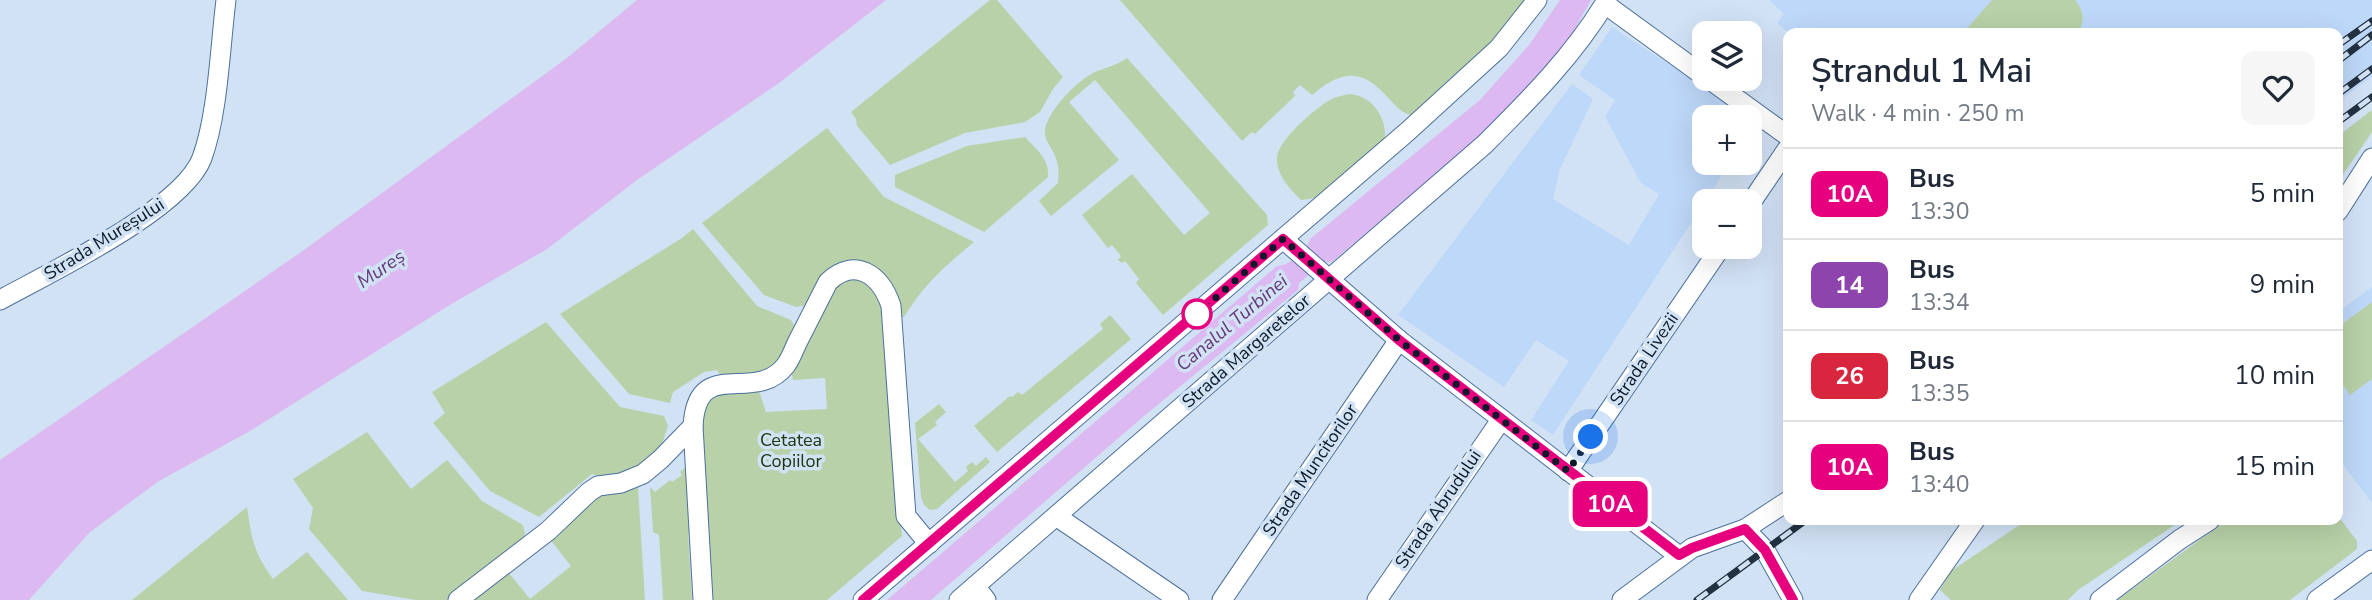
<!DOCTYPE html>
<meta charset="utf-8">
<style>
:root{--surface:#fff;--page:#f6f6f7;--text:#1f2937;--muted:#747a83;--line:#e0e1e3}
body{margin:0;font-family:"Nunito Sans",sans-serif;background:var(--page);color:var(--text);height:100vh;display:flex;flex-direction:column;font-size:26px;white-space:nowrap}
*{box-sizing:border-box;margin:0}
p{font-size:23px;color:var(--muted)}
.icon{flex:none;width:38px;height:38px;fill:none;stroke:currentColor;stroke-width:2;stroke-linecap:round;stroke-linejoin:round}
.map{position:relative;flex:1;overflow:hidden}
.panel{position:absolute;left:1783px;top:28px;width:560px;height:497px;display:flex;flex-direction:column;background:var(--surface);border-radius:14px;box-shadow:0 7px 28px #0002}
.panel>*{flex:none}
.badge{padding:0 14px;border-radius:10px;font-size:24px;line-height:46px}
.fabs{position:absolute;left:1692px;top:21px;display:grid;gap:14px}
.fabs a{display:grid;place-items:center;width:70px;height:70px;border-radius:14px;background:var(--surface);box-shadow:0 7px 28px #0002;font-size:35px}
.you{position:absolute;width:35px;height:35px;margin:-18px;border:5px solid #fff;border-radius:50%;background:#1a73e8;box-shadow:0 0 0 10px #1a73e833}
.map>.badge{position:absolute;translate:-50% -50%;box-shadow:0 0 0 4px #fff}
.round{display:grid;place-items:center;flex:none;width:74px;height:74px;border-radius:14px;background:var(--page)}
.headline{display:flex;align-items:center;justify-content:space-between;height:119px;padding:0 28px}
h1{font-size:33px;font-weight:600;line-height:52px}
ul{padding:0;list-style:none}
li{display:flex;align-items:center;gap:21px;height:91px;padding:0 28px;border-top:2px solid var(--line)}
li div{flex:1}
li b{display:block;font-size:26px}
li em{font-style:normal}
li .badge{min-width:77px;font-weight:700;text-align:center}
.map>svg:first-child{display:block}
.built{fill:#bed8f9}
.green{fill:#b8d1a8}
.water{fill:#dcb9f0}
.lines{fill:none;stroke-linecap:round;stroke-linejoin:round}
.minor-casing{stroke:#4c709b;stroke-width:21}
.minor{stroke:#fff;stroke-width:19}
.rail-casing{stroke:#233142;stroke-width:7}
.rail{stroke:#d2e2f5;stroke-width:4.5;stroke-dasharray:13;stroke-linecap:butt}
.line-casing{stroke:#fff;stroke-width:16}
.line{stroke:#e6007e;stroke-width:10}
.walk{stroke:#0b192a;stroke-width:7;stroke-dasharray:0 12.6}
.stop-dot{fill:#fff;stroke:#e6007e;stroke-width:3.5}
.labels{text-anchor:middle;dominant-baseline:central;stroke-width:7;stroke-linejoin:round;paint-order:stroke}
.street-label{font-size:18px;fill:#0b192a;stroke:#d2e2f5}
.park-label{font-size:18px;fill:#20360e;stroke:#d2e2f5}
.water-label{font-size:19px;font-style:italic;fill:#663a7b;stroke:#d2e2f5}
</style>
<div class="map">
<svg width="2372" height="600" viewBox="0 0 2372 600">
<rect width="100%" height="100%" fill="#d2e2f5"/>
<g class="built">
<polygon points="1769,0 2372,0 2372,76 2338,102 2338,33 1789,33 1777,23 1784,14"/>
<polygon points="1612,27 1757,122 1750,133 1750,117 1704,117 1704,163 1730,163 1553,435 1531,420 1569,361 1536,340 1504,387 1398,315 1572,84 1593,99 1560,169 1553,199 1629,245 1659,194 1641,183 1605,117 1615,100 1579,75"/>
<polygon points="2372,287 2372,503 2338,458 2338,312"/>
</g>
<g class="green">
<polygon points="990,0 997,0 1063,77 1053,89 1040,112 1025,122 965,133 890,165 857,126 856,119 851,112"/>
<path d="M1120 0H1525L1495 45 1417 115C1387 121 1375 40 1312 95L1300 85 1293 92 1295 96 1255 134 1252 132 1242 141Z"/>
<path d="M1992 0H2075C2084 11 2085 21 2078 33H1963Z"/>
<path d="M1127 58 1267 215 1268 225 1163 315 1136 283 1139 279 1125 261 1122 263 1118 260 1121 256 1112 245 1108 248 1082 215 1132 174 1184 235 1210 213 1095 80 1069 102 1119 160 1051 216 1039 201 1058 183C1059 173 1059 165 1055 156 1052 147 1044 141 1045 131 1046 114 1073 85 1088 76 1100 68 1115 67 1127 58Z"/>
<path d="M1350 94C1373 96 1389 120 1384 142L1317 198 1301 200C1290 189 1276 175 1277 157 1278 140 1318 105 1334 98 1339 96 1344 95 1350 94Z"/>
<polygon points="2372,110 2372,132 2338,182 2338,136"/>
<path d="M827 128 884 197 974 242C943 268 926 282 904 317H899L867 265C835 247 820 281 807 305L796 307 764 295 702 223Z"/>
<path d="M1025 137C1036 149 1050 159 1048 177L984 232 895 187V175L967 146Z"/>
<polygon points="693,229 757,306 791,320 795,328 778,362 762,375 721,377 717,370 704,372 673,392 670,403 629,394 560,314 682,238"/>
<polygon points="862,277 886,306 902,536 827,600 710,600 700,417 708,397 717,392 758,388 766,412 827,409 825,378 793,380 791,371 839,281"/>
<polygon points="2372,302 2372,379 2350,395 2338,378 2338,327"/>
<polygon points="1110,315 1131,339 997,452 974,426 1010,396 1012,397 1018,392 1022,395 1103,329 1100,324"/>
<polygon points="546,322 620,407 664,416 668,426 660,450 630,475 606,479 592,474 539,517 490,491 433,423 445,413 432,392"/>
<polygon points="939,404 946,412 935,422 937,425 918,439 955,482 968,471 966,467 972,462 976,466 986,457 990,462 937,509 930,510 924,505 921,497 915,423"/>
<polygon points="367,432 411,489 447,460 482,501 523,525 525,534 522,543 447,600 416,600 362,591 309,529 313,508 293,479"/>
<polygon points="686,467 693,530 688,534 692,600 663,600 659,535 653,532 650,487 655,492 670,480 672,482 682,475 680,472"/>
<polygon points="638,488 645,600 472,600 508,572 530,599 571,566 549,538 601,494 613,491"/>
<path d="M247 507C252 540 253 551 273 579L307 552 348 600H132Z"/>
<polygon points="2338,516 2357,541 2357,549 2290,600 2117,600 2227,520 2338,520"/>
<polygon points="2027,520 2182,520 2078,590 2068,600 1951,600 1940,590 1951,571"/>
</g>
<g class="water">
<polygon points="637,0 886,0 779,83 637,180 547,249 448,306 250,431 159,481 90,532 29,600 0,600 0,460 304,250 567,58"/>
<path d="M1560 0H1591L1573 32 1552 62 1503 117 1332 262H1324L1299 283 1298 290 1144 416 931 600H887L1277 266C1289 266 1307 251 1310 239L1480 100 1529 45Z"/>
</g>
<g class="lines">
<g class="minor-casing">
<g id="minor">
<polyline points="1605,4 1704,76"/>
<polyline points="1709,79 1788,136"/>
<polyline points="1750,204 1788,148"/>
<polyline points="2338,211 2372,158"/>
<polyline points="1283,239 1399,340 1679,556"/>
<path d="M0 300C49 273 183 209 202 158 218 114 220 48 226 0"/>
<polyline points="1568,471 1721,247"/>
<polyline points="1056,516 1179,600"/>
<polyline points="1745,529 1765,550 1793,600"/>
<polyline points="975,586 986,600"/>
<polyline points="458,600 548,531 589,492 598,486 621,483 643,474 661,459 693,426"/>
<path d="M703 600 693 426C697 354 755 406 786 365 791 358 794 349 798 341 808 321 818 302 828 282 855 256 881 275 891 306L906 516 929 544"/>
<polyline points="863,600 1407,132 1499,48 1537,0"/>
<path d="M959 600 1485 144C1530 99 1574 55 1607 0"/>
<polyline points="1222,600 1399,340"/>
<polyline points="1377,600 1501,420"/>
<polyline points="1622,600 1692,548 1745,529 1788,501"/>
<polyline points="1919,600 1975,520"/>
<polyline points="2100,600 2179,540 2210,520"/>
<polyline points="2317,600 2372,560"/>
</g>
</g>
<use href="#minor" class="minor"/>
<g class="rail-casing">
<g id="rail">
<polyline points="2338,45 2372,21"/>
<polyline points="2338,61 2372,35"/>
<polyline points="2338,94 2372,69"/>
<polyline points="2338,122 2372,97"/>
<polyline points="1697,600 1806,520"/>
</g>
</g>
<use href="#rail" class="rail"/>
</g>
<g class="lines">
<g class="line-casing">
<polyline id="line" points="863,600 1283,239 1399,340 1679,555 1692,548 1745,529 1765,550 1793,600"/>
</g>
<use href="#line" class="line"/>
<polyline class="walk" points="1197,314 1283,239 1399,340 1568,471 1591,437"/>
</g>
<circle class="stop-dot" cx="1197" cy="314" r="14"/>
<g class="labels">
<g class="street-label">
<text transform="translate(104 239) rotate(-32)">Strada Mureșului</text>
<text transform="translate(1246 351) rotate(-41)">Strada Margaretelor</text>
<text transform="translate(1644 359) rotate(-56)">Strada Livezii</text>
<text transform="translate(1310 470) rotate(-56)">Strada Muncitorilor</text>
<text transform="translate(1438 509) rotate(-56)">Strada Abrudului</text>
</g>
<g class="park-label">
<text x="791" y="440">Cetatea<tspan x="791" dy="21">Copiilor</tspan></text>
</g>
<g class="water-label">
<text transform="translate(381 269) rotate(-34)">Mureș</text>
<text transform="translate(1232 323) rotate(-40)">Canalul Turbinei</text>
</g>
</g>
</svg>
<div class="fabs">
<a><svg class="icon" aria-label="layers" viewBox="0 0 24 24"><path d="M12 4l9 5-9 5-9-5zM3 14l9 5 9-5"/></svg></a>
<a>+</a>
<a>−</a>
</div>
<div class="you" style="left:1591px;top:437px"></div>
<b class="badge" style="left:1610px;top:504px;background:#e6007e;color:#fff">10A</b>
<section class="panel">
<div class="headline"><div><h1>Ștrandul 1 Mai</h1><p>Walk · 4 min · 250 m</p></div><a class="round"><svg class="icon" aria-label="heart" viewBox="0 0 24 24"><path d="M12 20l-8-8c-3-5 5-10 8-4 3-6 11-1 8 4z"/></svg></a></div>
<ul>
<li><span class="badge" style="background:#e6007e;color:#fff">10A</span><div><b>Bus</b><p>13:30</p></div><em>5 min</em></li>
<li><span class="badge" style="background:#8e44ad;color:#fff">14</span><div><b>Bus</b><p>13:34</p></div><em>9 min</em></li>
<li><span class="badge" style="background:#d7263d;color:#fff">26</span><div><b>Bus</b><p>13:35</p></div><em>10 min</em></li>
<li><span class="badge" style="background:#e6007e;color:#fff">10A</span><div><b>Bus</b><p>13:40</p></div><em>15 min</em></li>
</ul>
</section>
</div>
